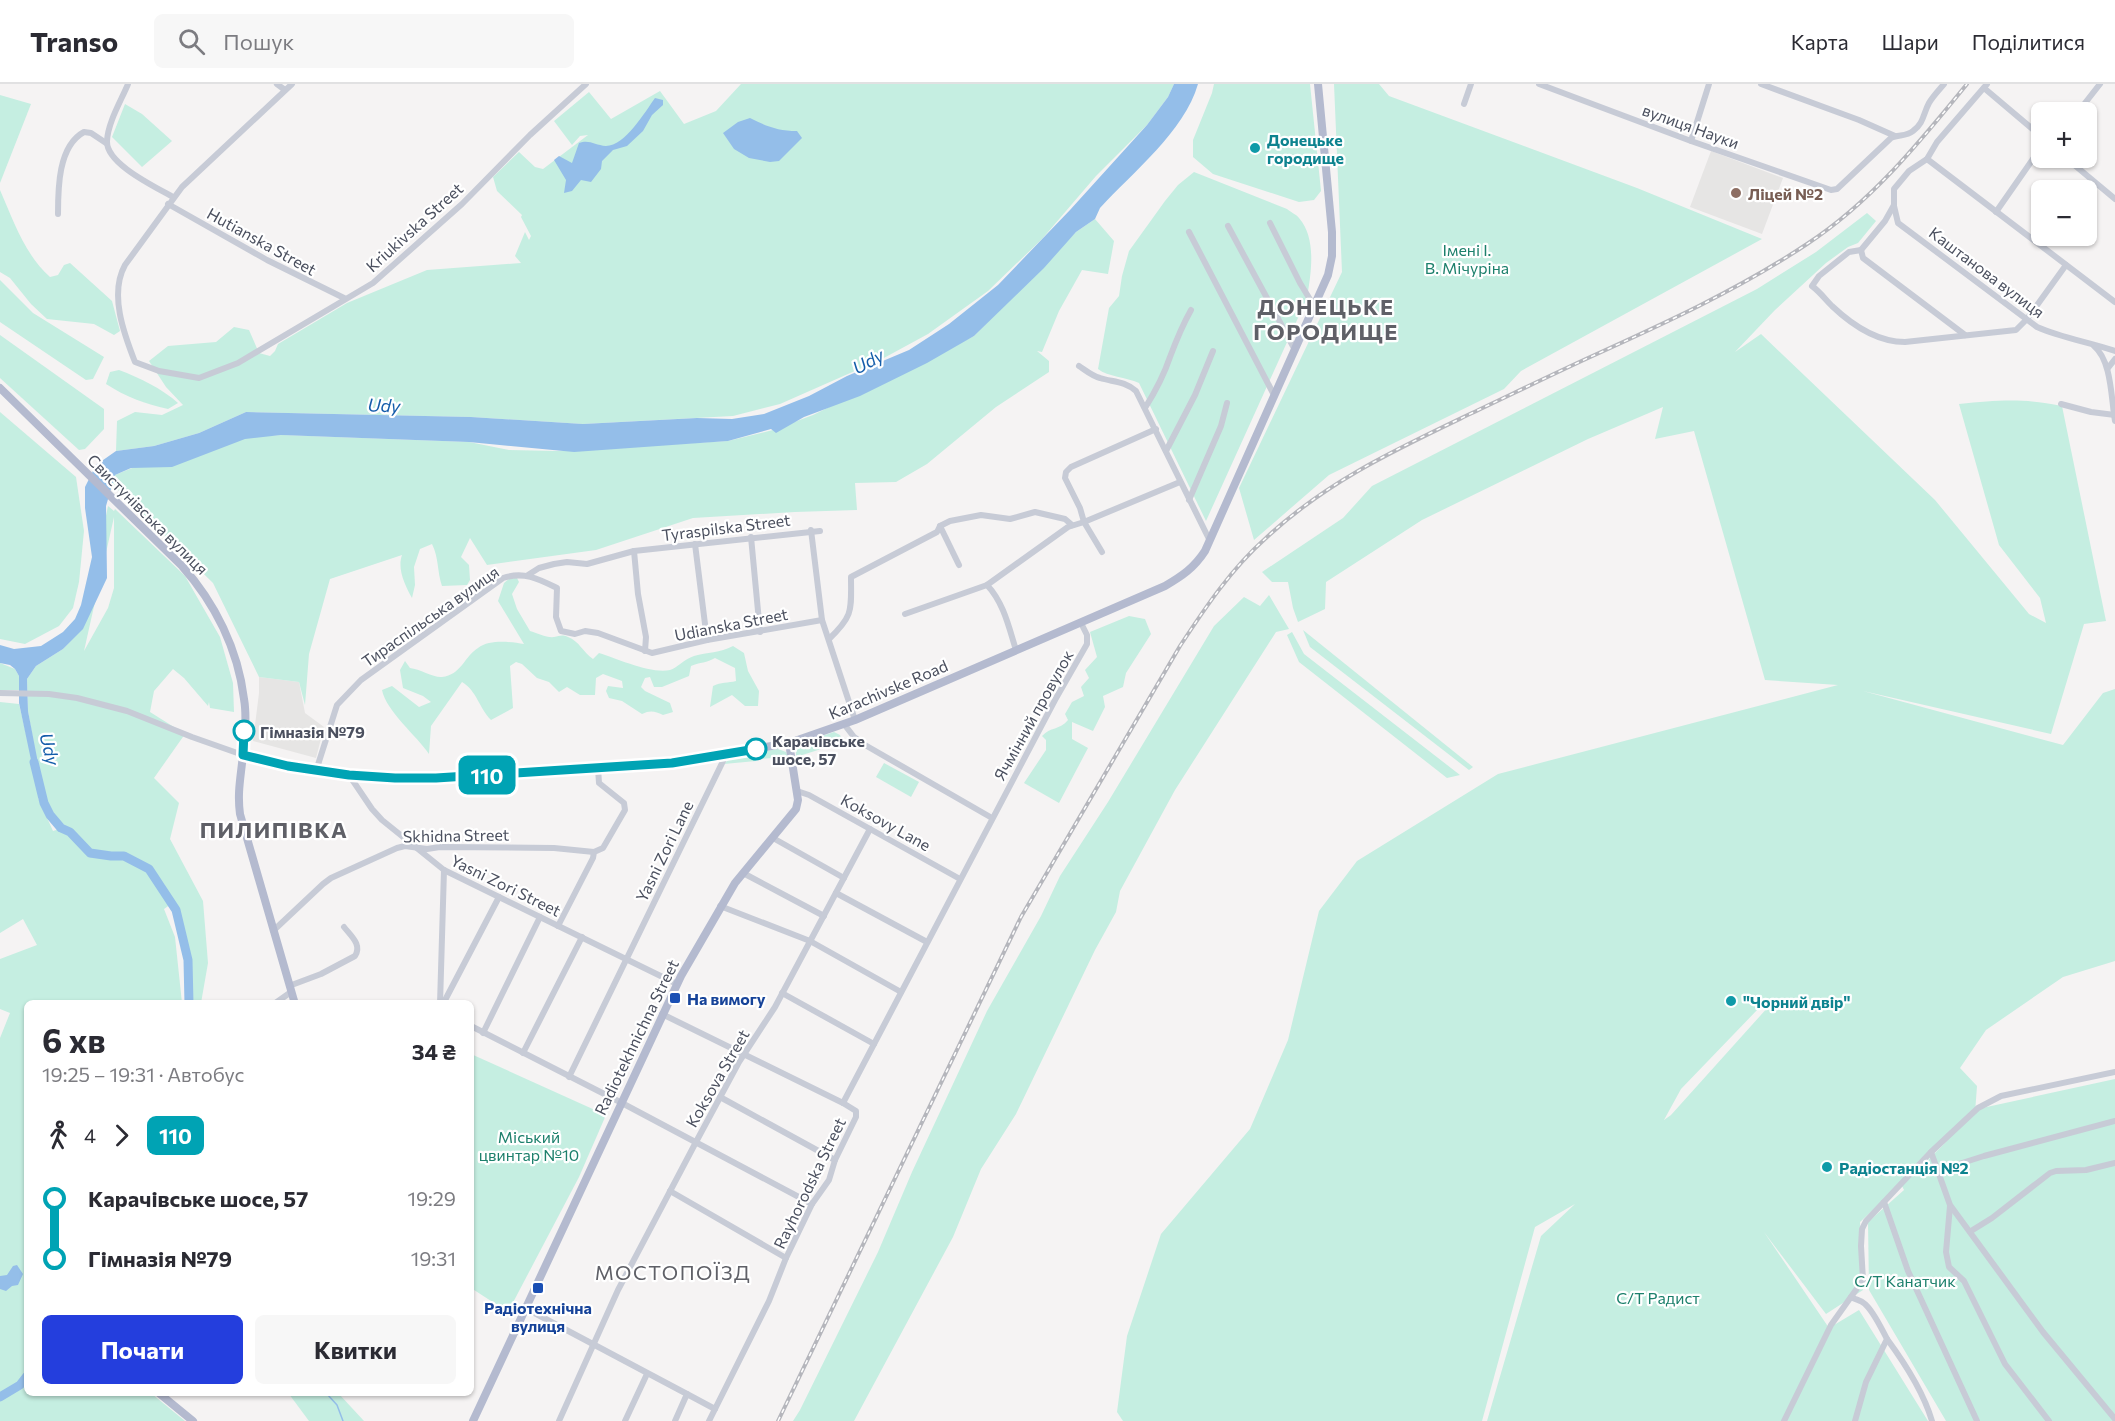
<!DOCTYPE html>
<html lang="uk">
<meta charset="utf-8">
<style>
:root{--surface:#fff;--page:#f7f7f7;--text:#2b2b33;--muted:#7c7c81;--line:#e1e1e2;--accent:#243edd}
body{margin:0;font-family:Commissioner,sans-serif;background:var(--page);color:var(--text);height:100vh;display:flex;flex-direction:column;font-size:22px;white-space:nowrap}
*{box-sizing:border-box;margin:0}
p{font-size:20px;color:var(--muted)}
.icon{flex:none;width:33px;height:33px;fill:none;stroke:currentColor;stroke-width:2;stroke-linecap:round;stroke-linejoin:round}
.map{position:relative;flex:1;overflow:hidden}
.panel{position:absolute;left:24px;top:916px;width:450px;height:396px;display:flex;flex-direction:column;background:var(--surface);border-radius:9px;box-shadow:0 2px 4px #0004}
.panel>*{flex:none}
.badge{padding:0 12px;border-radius:9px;font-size:21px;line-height:39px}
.tools{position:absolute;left:2031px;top:18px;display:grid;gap:12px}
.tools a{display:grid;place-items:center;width:66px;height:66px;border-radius:9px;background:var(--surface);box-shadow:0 2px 4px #0004;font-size:30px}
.map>.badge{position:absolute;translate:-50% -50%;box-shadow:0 0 0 3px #fff}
.legs{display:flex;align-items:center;gap:9px;height:66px;padding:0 18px;font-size:20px}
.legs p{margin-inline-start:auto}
.overview{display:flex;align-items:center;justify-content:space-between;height:102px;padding:0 18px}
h1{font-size:33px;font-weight:700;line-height:45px}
.primary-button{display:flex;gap:12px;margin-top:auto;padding:12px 18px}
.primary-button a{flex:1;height:69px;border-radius:9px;background:var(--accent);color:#fff;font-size:24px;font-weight:700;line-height:69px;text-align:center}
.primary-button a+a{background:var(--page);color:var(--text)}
ul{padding:0 18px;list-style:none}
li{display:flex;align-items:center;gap:21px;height:60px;font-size:22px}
li i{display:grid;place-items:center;width:9px;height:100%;margin:0 8px;background:currentColor}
li i::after{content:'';width:15px;height:15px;margin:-8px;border:4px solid;border-radius:50%;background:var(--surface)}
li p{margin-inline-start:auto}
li:first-child i{background:linear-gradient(#0000 50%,currentColor 0)}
li:last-child i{background:linear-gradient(currentColor 50%,#0000 0)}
header{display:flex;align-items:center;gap:36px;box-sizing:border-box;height:84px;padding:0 30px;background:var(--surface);border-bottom:2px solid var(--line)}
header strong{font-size:28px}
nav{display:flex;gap:33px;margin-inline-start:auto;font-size:21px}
.search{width:420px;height:54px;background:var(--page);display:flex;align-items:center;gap:15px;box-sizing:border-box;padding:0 21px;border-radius:9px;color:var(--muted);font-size:22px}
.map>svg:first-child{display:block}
.education{fill:#e6e5e4}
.green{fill:#c5eee1;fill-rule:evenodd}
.water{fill:#94bee9}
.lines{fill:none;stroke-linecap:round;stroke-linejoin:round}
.stream{stroke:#94bee9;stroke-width:1.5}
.river{stroke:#94bee9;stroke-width:9}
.minor{stroke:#c7cbd6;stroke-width:6}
.major{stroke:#b4bacf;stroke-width:8}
.rail-casing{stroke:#b5b6bc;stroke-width:4}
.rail{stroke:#fff;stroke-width:1.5;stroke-dasharray:4.5;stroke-linecap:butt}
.line-1-casing{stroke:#fff;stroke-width:14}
.line-1{stroke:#00a3b4;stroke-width:9}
.culture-dot{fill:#0f9aa8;stroke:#fff;stroke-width:2}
.education-dot{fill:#8d6e63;stroke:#fff;stroke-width:2}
.stop-1-dot{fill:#fff;stroke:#00a3b4;stroke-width:3}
.transit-dot{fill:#1a4fb4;stroke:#fff;stroke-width:2}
.labels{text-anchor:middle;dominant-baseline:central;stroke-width:4.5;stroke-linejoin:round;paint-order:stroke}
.street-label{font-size:16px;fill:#4b505f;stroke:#fff}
.culture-label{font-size:16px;font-weight:bold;fill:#0d838f;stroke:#fff;text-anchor:start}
.education-label{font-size:16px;font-weight:bold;fill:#785e54;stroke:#fff;text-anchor:start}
.park-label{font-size:16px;fill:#1d806c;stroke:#fff}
.stop-label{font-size:16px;font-weight:bold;fill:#4b505f;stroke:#fff;text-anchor:start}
.transit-label{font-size:16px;font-weight:bold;fill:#164399;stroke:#fff;text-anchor:start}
.water-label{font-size:18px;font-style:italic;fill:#145daa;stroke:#fff}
.quarter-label{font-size:20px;letter-spacing:1.5px;fill:#5f6067;stroke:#fff}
.district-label{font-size:22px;font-weight:bold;letter-spacing:1.5px;fill:#5f6067;stroke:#fff}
</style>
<header>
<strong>Transo</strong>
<div class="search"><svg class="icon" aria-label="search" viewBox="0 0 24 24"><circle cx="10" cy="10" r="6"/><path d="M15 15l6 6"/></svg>Пошук</div>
<nav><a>Карта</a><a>Шари</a><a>Поділитися</a></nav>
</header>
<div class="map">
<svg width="2115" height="1337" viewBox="0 0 2115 1337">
<rect width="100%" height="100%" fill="#f5f3f3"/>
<g class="education">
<polygon points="1711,67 1783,94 1762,150 1690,123"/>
<polygon points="259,593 299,598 305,629 324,643 316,674 253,657 259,609"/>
</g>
<g class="green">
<polygon points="741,0 1174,0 1168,13 1147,41 1096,92 1042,155 988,207 928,250 882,275 780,320 733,332 583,340 471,333 246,328 199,349 154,362 116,367 117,337 135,328 162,331 183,321 166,303 149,277 168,262 216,258 234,243 249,246 259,269 270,272 275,267 278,260 347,219 427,186 521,179 515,172 525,148 529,156 531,152 521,133 522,131 497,107 493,93 519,68 535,83 543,85 588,51 580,52 572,61 554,37 589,8 611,35 660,7 684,40 716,27"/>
<polygon points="1214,0 1310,0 1321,107 1314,116 1299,118 1213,90 1193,73 1193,56 1212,9"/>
<polygon points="1334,0 1379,0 1389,12 1637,104 1762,155 1521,287 1504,305 1329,391 1254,456 1239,404 1342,188"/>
<polygon points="0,11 31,20 0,99"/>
<polygon points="125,20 142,30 172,57 142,83 112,53"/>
<path d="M1194 88 1287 125C1290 128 1296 130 1299 134 1317 155 1311 189 1307 214L1206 437 1139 299C1126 293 1108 293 1098 285L1109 224 1119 212 1122 192 1129 167 1165 117 1178 101Z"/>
<path d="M0 106C13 136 25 171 50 193L58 191 64 181 70 179 112 217 120 247 114 251 94 240 47 235 31 220 10 194 0 188Z"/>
<path d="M1867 129 1876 137 1858 159 1848 163 1826 179 1775 226 1735 268 1761 250 1935 416 2029 530 2046 539 2040 514 1999 461 1959 320C1999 316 2023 314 2062 322L2106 537 2084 540 2051 650 1863 607 2063 661 2103 609 2115 605V877L2063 893 1986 946 1960 984 1977 1002 1975 1029 1982 1024 2115 995V1337H1946L1869 1206 1868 1138 1904 1106 1902 1102 1949 1055 1860 1138 1863 1206 1826 1230 1764 1148 1829 1244 1859 1226 1928 1337H1487L1541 1152 1575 1120 1535 1143 1482 1337H1123L1117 1328 1127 1252 1161 1150 1250 1045 1288 956 1319 827 1357 777 1498 690 1838 601 1765 596 1694 347 1655 355 1663 323 1588 355 1422 436 1326 498 1325 525 1298 538 1293 524 1288 498H1272L1262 488 1343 434 1372 402 1757 205 1816 168ZM1769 922 1671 1031 1664 1036 1681 1005 1759 924Z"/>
<path d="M1095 135 1114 157 1108 190 1082 186 1059 227 1042 268 1037 267 1049 277V288L996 323 927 380 896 398 855 399 857 426 795 428 693 434 596 466 487 481 470 454 461 473 469 481 470 496 467 501 442 502C437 488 439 474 432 460L420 465 414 483 415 501 412 514C405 501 397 485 402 471L330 495 309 570 305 621 299 598 259 593 213 499 112 400 115 391 132 384 245 353 282 351 469 358 509 366 557 367 728 357 773 346 813 331 974 252 1076 148Z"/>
<polygon points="0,196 33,229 104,273 93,295 86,296 0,238"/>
<polygon points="0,251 104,325 104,345 85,365 79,366 0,294"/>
<path d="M119 286C140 294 161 304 178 319L168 325C145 320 126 313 106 300L110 288Z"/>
<polygon points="0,328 76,393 84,447 79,498 73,524 59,542 25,560 0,555"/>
<path d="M108 422 114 427 115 425 185 492 220 553 233 599 234 628 210 624 209 618 208 622 184 594 173 585 154 607 150 628 185 650 154 694 179 719 170 755 203 817 208 879 201 919H192L191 884 174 818 164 825 175 853 182 919 27 920V1310H152L185 1337H0V954L10 929 0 925V875L37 861 23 835 0 849V618L19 620 41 714H38L53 747 66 743 51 727 42 707 28 627 27 595 36 582 63 565 83 544ZM114 433V504L108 524 84 567ZM136 775 164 800 172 815Z"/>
<path d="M510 494H517L519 498 512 510 517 525 530 547C537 549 547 554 554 553 560 552 562 550 568 553 579 557 583 568 593 575L599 569C618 575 651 590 670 586 677 584 684 575 694 572 707 568 720 569 733 562L744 569 748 587 759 607 758 622H745L732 611 710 623 713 602C721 598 728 599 736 597L735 584 715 574C707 579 700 578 691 582L689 592 662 603H654L650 593 645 594 641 603 645 607 670 619 673 628 663 631C655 627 650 626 642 630L622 617 609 614 606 607 608 602 623 604 622 597 603 590 596 594 595 611H580L567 603 559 608 549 598 537 594 522 580 516 578 510 582 513 624 491 636C479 624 477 607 462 598L431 642 429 670C417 652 386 627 382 606L392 602 419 623 431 618 423 612 403 604 400 586 405 577 410 584C420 585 434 594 442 593 461 591 464 573 478 564 490 555 511 558 524 560L498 517 504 499Z"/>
<polygon points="1269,511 1289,545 1276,548 1175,706 1120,807 1116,828 1095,866 1016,1030 981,1085 953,1153 854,1337 793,1337 800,1326 878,1168 912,1088 987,927 1041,832 1060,792 1108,718 1214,542 1244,513 1260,522"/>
<path d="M1129 532 1145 535 1151 550 1126 589 1123 603 1103 612 1105 623 1093 647 1072 638V655L1088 664 1059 719 1024 699 1046 666V656L1042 652C1050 643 1060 646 1068 636L1065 630 1072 618 1084 612 1081 603 1089 594 1085 586 1097 573 1090 548Z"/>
<polygon points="1303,546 1473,683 1469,686 1310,563"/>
<polygon points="1292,548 1304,570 1460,691 1447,694 1299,578 1287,551"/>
<polygon points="0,579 15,585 19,592 19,606 0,606"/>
<polygon points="834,648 840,651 842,655 840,659 796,673 796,668 801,659"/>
<polygon points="778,665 786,668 788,673 759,675 759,671 766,667"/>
<polygon points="753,669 756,677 724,680 729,675"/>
<polygon points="884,679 919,698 911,713 876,693"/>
<polygon points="471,970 606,1031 579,1093 508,1228 471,1204"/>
<polygon points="289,1310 339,1310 364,1337 309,1337"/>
</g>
<g class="water">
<path d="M1174 0H1198C1184 48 1133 88 1100 124L1095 135 1076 148 1044 184 974 252 927 279 860 312 804 333 776 349 771 345 728 357 574 368 469 358 281 351 245 355 172 383 131 384 115 391 106 422 107 494 83 545 63 565 36 582 27 595 28 627 39 684 34 690 19 619V592L15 585 10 581 0 579V561L14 565 41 562 63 548 75 535 81 521 92 473 85 424V403L96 381 116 367 154 362 199 349 246 328 471 333 583 340 697 334 732 335 764 330 809 312 847 292 909 266 949 240 998 201 1070 126 1147 41 1168 13Z"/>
<path d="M655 14 663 16V21L652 31 643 47 627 62 613 66 602 77 601 85 591 98 581 96 572 107 564 109 566 96 554 76 559 72 572 79 579 59C589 55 595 61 606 62 625 62 645 28 655 14Z"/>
<path d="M750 34C766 42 778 47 797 47L802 54 779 77 770 78 749 74 734 65 723 49 738 38Z"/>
<polygon points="17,1181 23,1190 18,1201 12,1202 6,1207 0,1205 0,1192 7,1191 13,1182"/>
</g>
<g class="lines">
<polyline class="stream" points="327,1310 337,1321 343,1337"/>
<g class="river">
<polyline points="34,678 44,719 50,731 61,744 70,748 90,769 111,772 124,772 149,785 176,826 188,876 189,920"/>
<polyline points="0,1313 20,1301 27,1292"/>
</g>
<g class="minor">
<path d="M128 0C121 17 108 38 107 57 106 80 156 103 173 113"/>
<polyline points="277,0 285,6"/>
<path d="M292 0 182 103 125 181C109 210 124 250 135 278L159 287 199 294 238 279 373 199 462 120 530 51 586 0"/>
<path d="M1539 0 1691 57 1831 106 1837 105 1891 54C1898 50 1906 53 1913 47 1924 39 1923 30 1929 19 1933 12 1939 6 1944 0"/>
<polyline points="1761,0 1859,36 1895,52"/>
<path d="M1987 0 1937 58 1927 75 1909 87 1894 105V121L1885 137 1861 166 1849 168 1819 192 1812 202C1820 208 1825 215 1832 222 1852 241 1878 258 1905 258L2016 246 2027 235 2066 181"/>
<polyline points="1984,4 2042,53"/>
<polyline points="1464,20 1471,0"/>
<polyline points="2078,28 2100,0"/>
<polyline points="1691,57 1709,0"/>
<polyline points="2066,74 2115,115"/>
<polyline points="1927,75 2115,218"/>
<polyline points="168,120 267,176 344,214"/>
<path d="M1894 122 1898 139 2037 243C2062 254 2089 258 2115 267"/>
<polyline points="1996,128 2042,62"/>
<path d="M58 130C58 105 58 62 84 48L91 49 106 59"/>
<polyline points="1270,139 1300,199 1314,222"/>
<polyline points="1228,142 1295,266"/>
<polyline points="1189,148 1274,311"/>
<polyline points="1861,166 1863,174 1965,251"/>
<path d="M2094 262C2112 277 2111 315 2115 337"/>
<path d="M1079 282C1085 286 1092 292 1100 294 1113 298 1125 297 1136 307L1209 455"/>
<polyline points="2108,284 2115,275"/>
<polyline points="2061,320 2091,328 2115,331"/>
<path d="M1145 324C1155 308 1164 291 1170 273 1176 257 1182 242 1191 226"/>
<polyline points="1166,367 1195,311 1213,267"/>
<polyline points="1189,416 1221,342 1227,319"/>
<polyline points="940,442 959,481"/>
<polyline points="811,446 822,536 855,636"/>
<polyline points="751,453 760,548"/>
<polyline points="695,460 707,556"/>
<polyline points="634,467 638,510 646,553 645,567"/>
<polyline points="1102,468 1084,438 1080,424 1065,394 1066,388 1071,383 1156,345"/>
<polyline points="528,491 539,484 554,480 567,478 587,480 634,467 820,447"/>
<path d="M987 501C1004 519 1009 544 1016 566"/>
<polyline points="905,530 987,501 1068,443 1084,438 1180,398"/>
<path d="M829 555C854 531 851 526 851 493L937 448 940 442 950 437 981 431 1010 435 1035 428 1065 435 1072 441"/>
<polyline points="0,609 49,610 77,614 127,627 192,653 243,671"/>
<polyline points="844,640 854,653 865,661 992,734"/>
<path d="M316 687 337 621 361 596 503 494C524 487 539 495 557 504L556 533 561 547 575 550 585 547 598 549 652 569 707 556 822 536"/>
<polyline points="349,691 372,725 382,736 444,786 677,900"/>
<polyline points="797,707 809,711 960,795"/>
<polyline points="773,754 844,794"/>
<polyline points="743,789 824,832"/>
<polyline points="836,809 927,858"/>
<polyline points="720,822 810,857 901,908"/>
<polyline points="558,842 593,774 594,768 603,764 625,726 624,719 599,699 598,684"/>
<polyline points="273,847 323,800 331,794 397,764 405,762 427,765 440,763 554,764 594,768"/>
<path d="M289 902 321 890 355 872C362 861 352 853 344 843"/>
<polyline points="782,909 874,960"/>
<polyline points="274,920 291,908"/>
<polyline points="440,920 444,786"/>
<polyline points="443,920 499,813"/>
<polyline points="662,930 843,1019"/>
<polyline points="471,942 620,1018 812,1120"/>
<polyline points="483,949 540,833"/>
<polyline points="523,969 582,853"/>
<polyline points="569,993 726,671"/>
<polyline points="720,1013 835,1076"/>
<polyline points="1931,1068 1950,1121 2043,1248 2115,1335"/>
<polyline points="1937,1087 1984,1072 2115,1037"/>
<polyline points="670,1107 786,1174"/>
<polyline points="1884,1118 1908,1187 1977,1337"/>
<polyline points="1950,1122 1946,1168 1949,1183 1964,1197 2005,1280 2049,1337"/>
<polyline points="1971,1147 1992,1134 2050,1089 2056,1087 2086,1086 2115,1079"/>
<path d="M1851 1213C1856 1216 1861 1216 1865 1220 1874 1228 1881 1244 1887 1255L1866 1298 1855 1337"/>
<polyline points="525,1224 687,1310"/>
<path d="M1887 1255C1904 1278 1924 1310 1932 1337"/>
<polyline points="559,1337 618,1206 696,1058 739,978 775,923 870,745"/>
<polyline points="625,1337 647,1290"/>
<polyline points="675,1337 687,1310 715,1325 769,1217 786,1174 812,1120 829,1096 835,1076 856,1033 856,1027 843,1019 1055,616 1087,560 1087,551 1081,539"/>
<polyline points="709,1337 715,1325"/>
<polyline points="1784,1337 1831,1241 1863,1196 1861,1162 1862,1145 1866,1137 1931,1068 1978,1024 2001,1012 2115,988"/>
</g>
<g class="major">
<path d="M0 304 182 482C215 519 238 565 244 615 247 632 245 653 243 670 241 692 237 708 240 730L295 920"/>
<path d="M243 671 288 682 349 691 395 694H436L672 679 789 659 855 636 1165 502C1182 492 1194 484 1205 467L1328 191 1332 172V148L1318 0"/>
<polyline points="160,1310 193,1337"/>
<polyline points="473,1337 681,892 735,799 796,725 798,716 789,659"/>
</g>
<g class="rail-casing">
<path id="rail" d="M778 1337 1021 833 1180 562C1205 524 1231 485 1266 454 1327 397 1397 365 1472 329 1510 311 1549 292 1588 274 1663 240 1738 206 1807 160 1871 118 1919 59 1967 0"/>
</g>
<use href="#rail" class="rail"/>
</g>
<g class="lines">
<g class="line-1-casing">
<polyline id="line-1" points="244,647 243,671 288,682 349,691 395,694 436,694 672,679 756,665"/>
</g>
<use href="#line-1" class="line-1"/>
</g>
<g class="culture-dot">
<circle cx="1255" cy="64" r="6"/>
<circle cx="1731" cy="917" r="6"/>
<circle cx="1827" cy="1083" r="6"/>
</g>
<circle class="education-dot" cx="1736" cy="109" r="6"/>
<g class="stop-1-dot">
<circle cx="244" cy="647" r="10"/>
<circle cx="756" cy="665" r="10"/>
</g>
<g class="transit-dot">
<rect x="669" y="908" width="12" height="12" rx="3"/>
<rect x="532" y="1198" width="12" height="12" rx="3"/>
</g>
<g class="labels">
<g class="street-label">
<text transform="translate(1691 42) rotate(20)">вулиця Науки</text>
<text transform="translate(414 143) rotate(-42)">Kriukivska Street</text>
<text transform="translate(262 157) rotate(29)">Hutianska Street</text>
<text transform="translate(1987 188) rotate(37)">Каштанова вулиця</text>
<text transform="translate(148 430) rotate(45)">Свистунівська вулиця</text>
<text transform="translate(726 443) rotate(-7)">Tyraspilska Street</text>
<text transform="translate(430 532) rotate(-35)">Тираспільська вулиця</text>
<text transform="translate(731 540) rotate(-11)">Udianska Street</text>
<text transform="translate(888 605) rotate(-23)">Karachivske Road</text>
<text transform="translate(1033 631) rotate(-61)">Ячмінний провулок</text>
<text transform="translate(886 738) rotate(29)">Koksovy Lane</text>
<text transform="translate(456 751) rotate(-1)">Skhidna Street</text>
<text transform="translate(664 767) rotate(-64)">Yasni Zori Lane</text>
<text transform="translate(506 801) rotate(26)">Yasni Zori Street</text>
<text transform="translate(636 953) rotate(-64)">Radiotekhnichna Street</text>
<text transform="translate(717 994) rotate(-60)">Koksova Street</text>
<text transform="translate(809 1099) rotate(-64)">Rayhorodska Street</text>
</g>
<g class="culture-label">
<text x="1267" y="55">Донецьке<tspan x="1267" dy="18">городище</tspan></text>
<text x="1743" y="917">"Чорний двір"</text>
<text x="1839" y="1083">Радiостанцiя №2</text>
</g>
<g class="education-label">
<text x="1748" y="109">Ліцей №2</text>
</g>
<g class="park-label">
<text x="1467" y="165">Імені І.<tspan x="1467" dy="18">В. Мічуріна</tspan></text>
<text x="529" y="1052">Міський<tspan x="529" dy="18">цвинтар №10</tspan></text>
<text x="1905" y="1196">С/Т Канатчик</text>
<text x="1658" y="1213">С/Т Радист</text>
</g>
<g class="stop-label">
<text x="260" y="647">Гімназія №79</text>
<text x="772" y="656">Карачівське<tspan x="772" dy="18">шосе, 57</tspan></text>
</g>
<g class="transit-label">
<text x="687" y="914">На вимогу</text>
<text x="538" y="1223" text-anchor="middle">Радіотехнічна<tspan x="538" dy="18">вулиця</tspan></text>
</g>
<g class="water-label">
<text transform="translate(868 277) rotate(-29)">Udy</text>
<text transform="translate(384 321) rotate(3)">Udy</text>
<text transform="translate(50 665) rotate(76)">Udy</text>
</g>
<g class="quarter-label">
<text x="673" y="1188">МОСТОПОЇЗД</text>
</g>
<g class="district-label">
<text x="1326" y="222">ДОНЕЦЬКЕ<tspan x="1326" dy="25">ГОРОДИЩЕ</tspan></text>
<text x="274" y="745">ПИЛИПІВКА</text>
</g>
</g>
</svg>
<div class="tools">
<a>+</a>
<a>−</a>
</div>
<b class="badge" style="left:487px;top:691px;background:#00a3b4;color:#fff">110</b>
<section class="panel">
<div class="overview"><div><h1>6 хв</h1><p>19:25 – 19:31 · Автобус</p></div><b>34 ₴</b></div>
<div class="legs"><svg class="icon" aria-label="walk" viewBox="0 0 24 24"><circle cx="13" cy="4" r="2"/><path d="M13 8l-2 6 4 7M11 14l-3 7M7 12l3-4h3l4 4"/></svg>4<svg class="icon" aria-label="forward" viewBox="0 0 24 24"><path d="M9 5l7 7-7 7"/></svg><b class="badge" style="background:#00a3b4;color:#fff">110</b></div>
<ul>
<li><i style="color:#00a3b4"></i><b>Карачівське шосе, 57</b><p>19:29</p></li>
<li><i style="color:#00a3b4"></i><b>Гімназія №79</b><p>19:31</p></li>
</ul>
<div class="primary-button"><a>Почати</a><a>Квитки</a></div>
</section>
</div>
